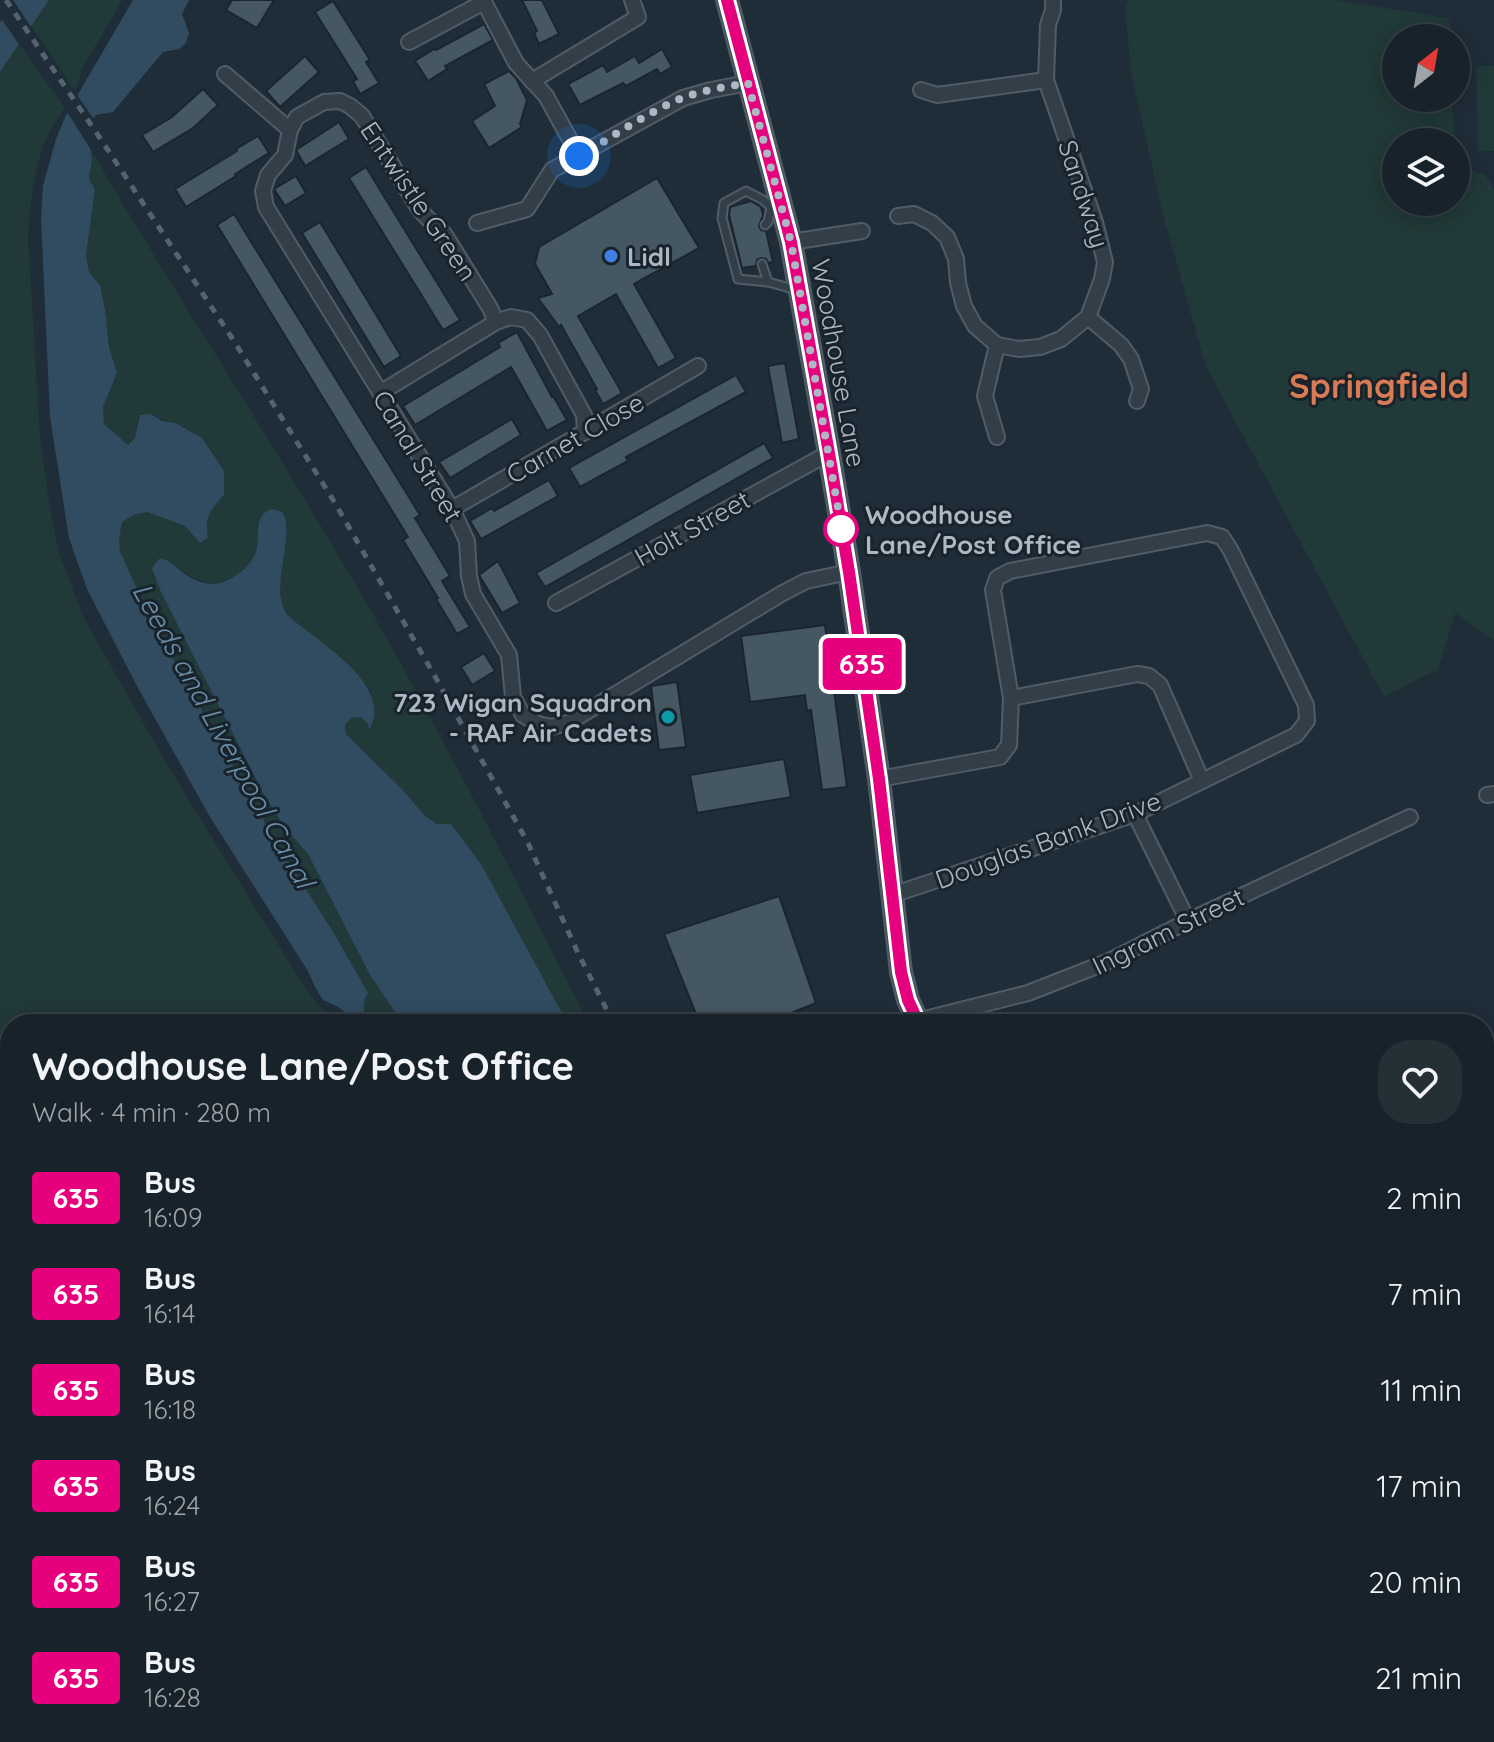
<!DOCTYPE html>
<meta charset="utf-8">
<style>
:root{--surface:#17222a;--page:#242f36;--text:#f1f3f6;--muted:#9ea4a8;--line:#363f47}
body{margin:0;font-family:Quicksand,sans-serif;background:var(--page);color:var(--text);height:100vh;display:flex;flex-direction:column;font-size:30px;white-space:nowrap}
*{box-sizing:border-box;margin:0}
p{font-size:26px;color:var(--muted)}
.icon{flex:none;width:44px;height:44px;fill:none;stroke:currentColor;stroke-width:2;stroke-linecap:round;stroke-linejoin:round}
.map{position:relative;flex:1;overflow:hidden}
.drawer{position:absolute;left:0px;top:1014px;width:1494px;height:728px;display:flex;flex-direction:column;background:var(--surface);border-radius:32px 32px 0 0;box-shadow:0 4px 20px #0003,0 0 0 2px var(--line)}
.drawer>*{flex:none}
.badge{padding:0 16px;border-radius:6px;font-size:28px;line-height:52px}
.needle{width:52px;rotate:31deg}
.buttons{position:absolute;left:1382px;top:24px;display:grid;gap:16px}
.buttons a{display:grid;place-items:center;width:88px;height:88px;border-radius:50%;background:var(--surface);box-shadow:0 4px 20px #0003,0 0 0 2px var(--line);font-size:40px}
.you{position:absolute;width:40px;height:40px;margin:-20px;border:6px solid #fff;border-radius:50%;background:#1a73e8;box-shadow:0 0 0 12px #1a73e833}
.map>.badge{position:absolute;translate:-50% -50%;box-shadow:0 0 0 4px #fff}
.round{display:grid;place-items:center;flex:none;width:84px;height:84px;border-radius:32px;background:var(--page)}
.head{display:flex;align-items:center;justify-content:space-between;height:136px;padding:0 32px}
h1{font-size:38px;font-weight:800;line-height:60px}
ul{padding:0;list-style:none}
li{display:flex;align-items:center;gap:24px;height:96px;padding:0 32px}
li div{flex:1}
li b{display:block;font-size:30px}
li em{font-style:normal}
li .badge{min-width:88px;font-weight:700;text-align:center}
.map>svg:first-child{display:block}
.green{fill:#213938;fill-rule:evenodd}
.water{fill:#314b60}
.pier{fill:#1f2d38}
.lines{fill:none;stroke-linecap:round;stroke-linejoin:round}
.stream{stroke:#314b60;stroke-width:5}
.building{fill:#465764;stroke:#1a252e;stroke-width:2}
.lane-casing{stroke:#505c66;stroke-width:11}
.street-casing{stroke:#505c66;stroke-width:18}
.secondary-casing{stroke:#505c66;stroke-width:24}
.lane{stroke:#323e48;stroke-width:7}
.street{stroke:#323e48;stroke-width:14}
.secondary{stroke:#404e5b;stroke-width:20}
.rail{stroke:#54636f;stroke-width:5;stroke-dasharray:8 8;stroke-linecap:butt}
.line-casing{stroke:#fff;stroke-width:18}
.line{stroke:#e6007e;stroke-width:12}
.walk{stroke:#acb9c5;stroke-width:8;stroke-dasharray:0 14.4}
.shop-dot{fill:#3f7fe0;stroke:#18232c;stroke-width:3}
.stop-dot{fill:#fff;stroke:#e6007e;stroke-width:4}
.culture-dot{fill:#0f9aa8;stroke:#18232c;stroke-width:3}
.labels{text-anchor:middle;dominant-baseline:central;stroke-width:6;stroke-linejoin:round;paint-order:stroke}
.street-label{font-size:26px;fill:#acb9c5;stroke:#18232c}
.poi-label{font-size:26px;font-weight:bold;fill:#acb9c5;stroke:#18232c;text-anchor:start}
.stop-label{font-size:26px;font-weight:bold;fill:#acb9c5;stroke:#18232c;text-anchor:start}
.water-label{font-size:28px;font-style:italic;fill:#6b8faa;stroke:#18232c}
.district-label{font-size:34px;font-weight:bold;fill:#d77c55;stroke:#18232c}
</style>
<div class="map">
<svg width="1494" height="1742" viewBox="0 0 1494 1742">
<rect width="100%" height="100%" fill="#1f2d38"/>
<g class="green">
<polygon points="49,0 122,0 82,69 80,78 74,90 31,26"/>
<path d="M1128 0H1336L1448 18 1453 38H1396V98H1451C1455 122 1454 174 1485 174L1494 190V640L1455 613 1438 669 1384 697 1206 367 1163 215 1131 73 1125 8ZM1396 142H1456V202H1396Z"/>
<path d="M19 44 65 108C35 146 32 190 28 236L40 437 50 509 58 549 83 616 124 689 171 771 295 972 314 1000 336 1024H10V1074L0 1050V72Z"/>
<polygon points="1476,66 1494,66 1494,151 1478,151"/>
<path d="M90 148C186 313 293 472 387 639 458 765 523 895 589 1024H568L481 864 451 824H437L424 815 402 789 346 734 345 725 351 718 361 717 368 724 371 692C361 679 350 665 337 654 323 642 286 622 282 604 277 585 285 542 287 522 278 530 266 538 258 548 254 552 253 559 249 564 223 596 197 584 171 562L161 592 263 793 285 828 308 854 370 975 403 1024C383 1024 350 1024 368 993L335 935 276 842 149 616 120 551 119 539 122 522 134 515 147 512 185 526 200 542 211 509 224 495 175 423C160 421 155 414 140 415L135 439 128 445 104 424 103 407 117 373 109 347 105 309 100 285 89 272 86 256 95 189 89 179 92 159Z"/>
<polygon points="0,1133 10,1157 10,1279 0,1256"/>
<polygon points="194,1732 262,1732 265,1742 198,1742"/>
</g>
<g class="water">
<polygon points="12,0 49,0 0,72 0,23"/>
<path d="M133 0H189L182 14 189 33 186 43 179 49 163 52 113 112 96 115 82 136 90 148 92 159 89 179 95 189 86 256 89 272 100 285 105 309 109 347 117 373 103 407 104 424 128 445 135 438 140 415 151 414 162 421 175 423 202 438 224 471V495C210 510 204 517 208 538L200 543 185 526 147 512 134 515 122 522 119 539 120 551 149 616 276 842 335 935 368 993C359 1007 364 1021 381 1024H356L349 1015 338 1007 323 1000 315 987 308 971 210 817 138 688 87 589 69 538 50 417 41 218 43 186 56 139 66 115Z"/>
<path d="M272 509 282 512C297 532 268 590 287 614 292 620 300 625 306 630 332 650 393 691 369 730L368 724 361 717 351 718 345 725 346 734 402 789 424 815 437 824H451L481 864 568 1024H403L370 975 308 854 285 828 263 793 161 592 152 568 159 559C171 559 175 567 185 574 203 586 218 588 236 575 245 570 252 561 256 552 261 536 252 515 272 509Z"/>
<polygon points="0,1050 10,1074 10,1131 0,1106"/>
<polygon points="271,1732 295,1732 299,1742 274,1742"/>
<polygon points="517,1732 566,1732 570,1742 521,1742"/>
</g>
<g class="pier">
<polygon points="8,0 13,0 33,30 21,47 0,17"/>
<polygon points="75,92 96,122 87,137 93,145 90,148 65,109"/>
</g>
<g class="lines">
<polyline class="stream" points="18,1742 28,1732"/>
</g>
<g class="building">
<polygon points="232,0 274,0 257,28 226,10"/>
<polygon points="522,0 542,0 559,34 539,44 534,33 537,31"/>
<polygon points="333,1 370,60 366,62 379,83 360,94 353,81 357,79 315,12"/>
<polygon points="484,24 493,40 445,66 447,69 428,81 415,61 434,49 436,50"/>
<polygon points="662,49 672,67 660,74 657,69 626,86 623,83 580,105 568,84 603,65 607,72 635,56 639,63"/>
<polygon points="305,56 319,72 280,107 266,91"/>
<polygon points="509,71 516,78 527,100 520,124 522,127 489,148 472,121 495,106 484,84"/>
<polygon points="203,89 218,105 193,128 153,152 142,135 172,117"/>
<polygon points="339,122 349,139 305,166 296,150"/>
<polygon points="258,136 269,153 235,174 236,176 186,207 175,189 237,151 236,149"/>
<polygon points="366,167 460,320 443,330 349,178"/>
<polygon points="296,176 306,193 285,206 274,189"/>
<polygon points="657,178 699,248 634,284 676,358 658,368 616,294 578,316 622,393 603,404 595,390 597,389 561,325 559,327 538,298 552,294 535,264 539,247"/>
<polygon points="751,201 761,207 763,215 759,226 761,230 766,231 773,262 768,263 766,259 761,258 757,260 756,266 742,268 729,215 730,207"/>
<polygon points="234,214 420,515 415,518 450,576 442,581 470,627 457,634 436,599 438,598 403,540 408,537 217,225"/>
<polygon points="320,222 401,356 384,367 302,233"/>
<polygon points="517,332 552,397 553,396 567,420 547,431 511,367 415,425 403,406 500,347 498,343"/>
<polygon points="785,363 799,439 782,443 768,366"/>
<polygon points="736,375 746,392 626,457 628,461 580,487 569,468"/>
<polygon points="512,419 521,435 450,478 439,462"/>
<polygon points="764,443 773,458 545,587 536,573"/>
<polygon points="549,480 558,496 481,539 470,521 492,508 494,511"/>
<polygon points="498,561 520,603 502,613 479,575"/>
<polygon points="825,625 847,787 822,790 811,710 807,711 805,695 750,702 741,636"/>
<polygon points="484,653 495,671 472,685 461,667"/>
<polygon points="677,682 686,747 659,750 651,686"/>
<polygon points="784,759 791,797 697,813 690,775"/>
<polygon points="779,896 816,1003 764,1024 700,1024 664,934"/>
</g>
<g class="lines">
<g class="lane-casing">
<g id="lane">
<polyline points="765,225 768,222 771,207 773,207"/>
<polyline points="762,264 768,282 797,290"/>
<polyline points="768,282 738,279 722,218 724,203 746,191 763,200 771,207"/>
<polyline points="830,1024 831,1024"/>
<polyline points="484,1742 486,1732"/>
</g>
</g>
<g class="street-casing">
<g id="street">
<polyline points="483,0 516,63 546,96 579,156"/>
<polyline points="409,42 484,2"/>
<polyline points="225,74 290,130"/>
<polyline points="532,81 638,17 632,0"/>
<polyline points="921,90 937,95 1046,80"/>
<polyline points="898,216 914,214 932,223 947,237 956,259 958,283 964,306 975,326 997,345 1019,349 1040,347 1061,339 1088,317 1102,279 1105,262 1095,222 1046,80 1048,25 1053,10 1053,0"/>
<polyline points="477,223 527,209 552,170 683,98 711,90 748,83"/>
<polyline points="791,242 862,231"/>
<polyline points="1088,317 1121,345 1131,359 1141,389 1137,401"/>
<path d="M496 322 490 308 445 235C436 225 427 219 419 209L362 116 350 106 340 101 324 102 297 117 290 130 285 155 268 175 263 191 266 207 452 509 467 541 469 576 473 594 509 655 513 697 523 715 538 724 551 727 568 723 781 594 806 581 849 572"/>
<polyline points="997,345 985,396 997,437"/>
<polyline points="380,393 496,322 511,317 527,320 540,335 584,415 585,432"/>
<polyline points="452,509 698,366"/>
<polyline points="556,603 829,453"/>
<polyline points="1011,698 1137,674 1149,676 1160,685 1202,781"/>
<polyline points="879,779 1000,757 1009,745 1011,698 993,590 997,578 1010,571 1207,533 1222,537 1230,549 1306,705 1307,721 1296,735 1135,814 892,895"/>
<polyline points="1487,795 1494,794"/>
<polyline points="1135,814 1188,921"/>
<polyline points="917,1021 1028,993 1107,962 1188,921 1410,817"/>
<polyline points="1484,1196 1494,1221"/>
<polyline points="0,1323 10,1347"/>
<polyline points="1484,1460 1494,1455"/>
<polyline points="166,1732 170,1742"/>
<polyline points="889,1732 893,1742"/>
<polyline points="1196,1732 1198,1739 1196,1742"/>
<polyline points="1253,1742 1264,1732"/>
</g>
</g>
<g class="secondary-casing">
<g id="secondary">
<polyline points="727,0 791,242 829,453 849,572 879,779 901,972 908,1000 919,1024"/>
<polyline points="1484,1561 1494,1583"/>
</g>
</g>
<use href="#lane" class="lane"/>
<use href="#street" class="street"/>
<use href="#secondary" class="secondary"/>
<g class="rail">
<polyline points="6,0 100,138 232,338 335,503 433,673 528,843 578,953 614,1024"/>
<polyline points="933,1732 937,1742"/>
</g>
</g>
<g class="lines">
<g class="line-casing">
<polyline id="line" points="727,0 791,242 829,453 849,572 879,779 901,972 908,1000 919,1024"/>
</g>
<use href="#line" class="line"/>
<path class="walk" d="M579 156C613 137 646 113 682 98 703 90 726 87 748 83L791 242 844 542 841 529"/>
</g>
<circle class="shop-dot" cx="611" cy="256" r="8"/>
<circle class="stop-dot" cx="841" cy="529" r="16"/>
<circle class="culture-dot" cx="668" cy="717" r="8"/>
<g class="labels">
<g class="street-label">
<text transform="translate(1084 194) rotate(72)">Sandway</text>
<text transform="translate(419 201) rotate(56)">Entwistle Green</text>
<text transform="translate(839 363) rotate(80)">Woodhouse Lane</text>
<text transform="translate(575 438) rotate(-30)">Carnet Close</text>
<text transform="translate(418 456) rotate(59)">Canal Street</text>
<text transform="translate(692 528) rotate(-29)">Holt Street</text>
<text transform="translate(1048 840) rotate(-20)">Douglas Bank Drive</text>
<text transform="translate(1168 931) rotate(-26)">Ingram Street</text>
</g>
<g class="poi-label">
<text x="627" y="256">Lidl</text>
<text x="652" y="702" text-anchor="end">723 Wigan Squadron<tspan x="652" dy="30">- RAF Air Cadets</tspan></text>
</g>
<g class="stop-label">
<text x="865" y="514">Woodhouse<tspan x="865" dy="30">Lane/Post Office</tspan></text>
</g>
<g class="water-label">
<text transform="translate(224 735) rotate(61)">Leeds and Liverpool Canal</text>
</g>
<g class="district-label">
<text x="1379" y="385">Springfield</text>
</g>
</g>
</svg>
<div class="buttons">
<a><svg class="needle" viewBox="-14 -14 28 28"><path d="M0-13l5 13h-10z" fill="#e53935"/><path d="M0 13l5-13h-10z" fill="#9ea4a8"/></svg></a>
<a><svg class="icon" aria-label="layers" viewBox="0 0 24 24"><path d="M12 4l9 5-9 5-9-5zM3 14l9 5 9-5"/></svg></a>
</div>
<div class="you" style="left:579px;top:156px"></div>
<b class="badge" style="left:862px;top:664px;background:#e6007e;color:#fff">635</b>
<section class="drawer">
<div class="head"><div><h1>Woodhouse Lane/Post Office</h1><p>Walk · 4 min · 280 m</p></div><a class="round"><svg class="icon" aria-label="heart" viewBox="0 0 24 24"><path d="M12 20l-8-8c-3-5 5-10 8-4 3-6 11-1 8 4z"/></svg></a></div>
<ul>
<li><span class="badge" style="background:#e6007e;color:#fff">635</span><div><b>Bus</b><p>16:09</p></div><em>2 min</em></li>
<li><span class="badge" style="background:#e6007e;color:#fff">635</span><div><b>Bus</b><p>16:14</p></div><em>7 min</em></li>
<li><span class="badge" style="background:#e6007e;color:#fff">635</span><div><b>Bus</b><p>16:18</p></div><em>11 min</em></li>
<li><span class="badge" style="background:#e6007e;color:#fff">635</span><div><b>Bus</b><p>16:24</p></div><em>17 min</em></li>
<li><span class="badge" style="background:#e6007e;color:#fff">635</span><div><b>Bus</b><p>16:27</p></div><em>20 min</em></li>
<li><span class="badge" style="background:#e6007e;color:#fff">635</span><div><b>Bus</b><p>16:28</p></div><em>21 min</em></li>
</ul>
</section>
</div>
